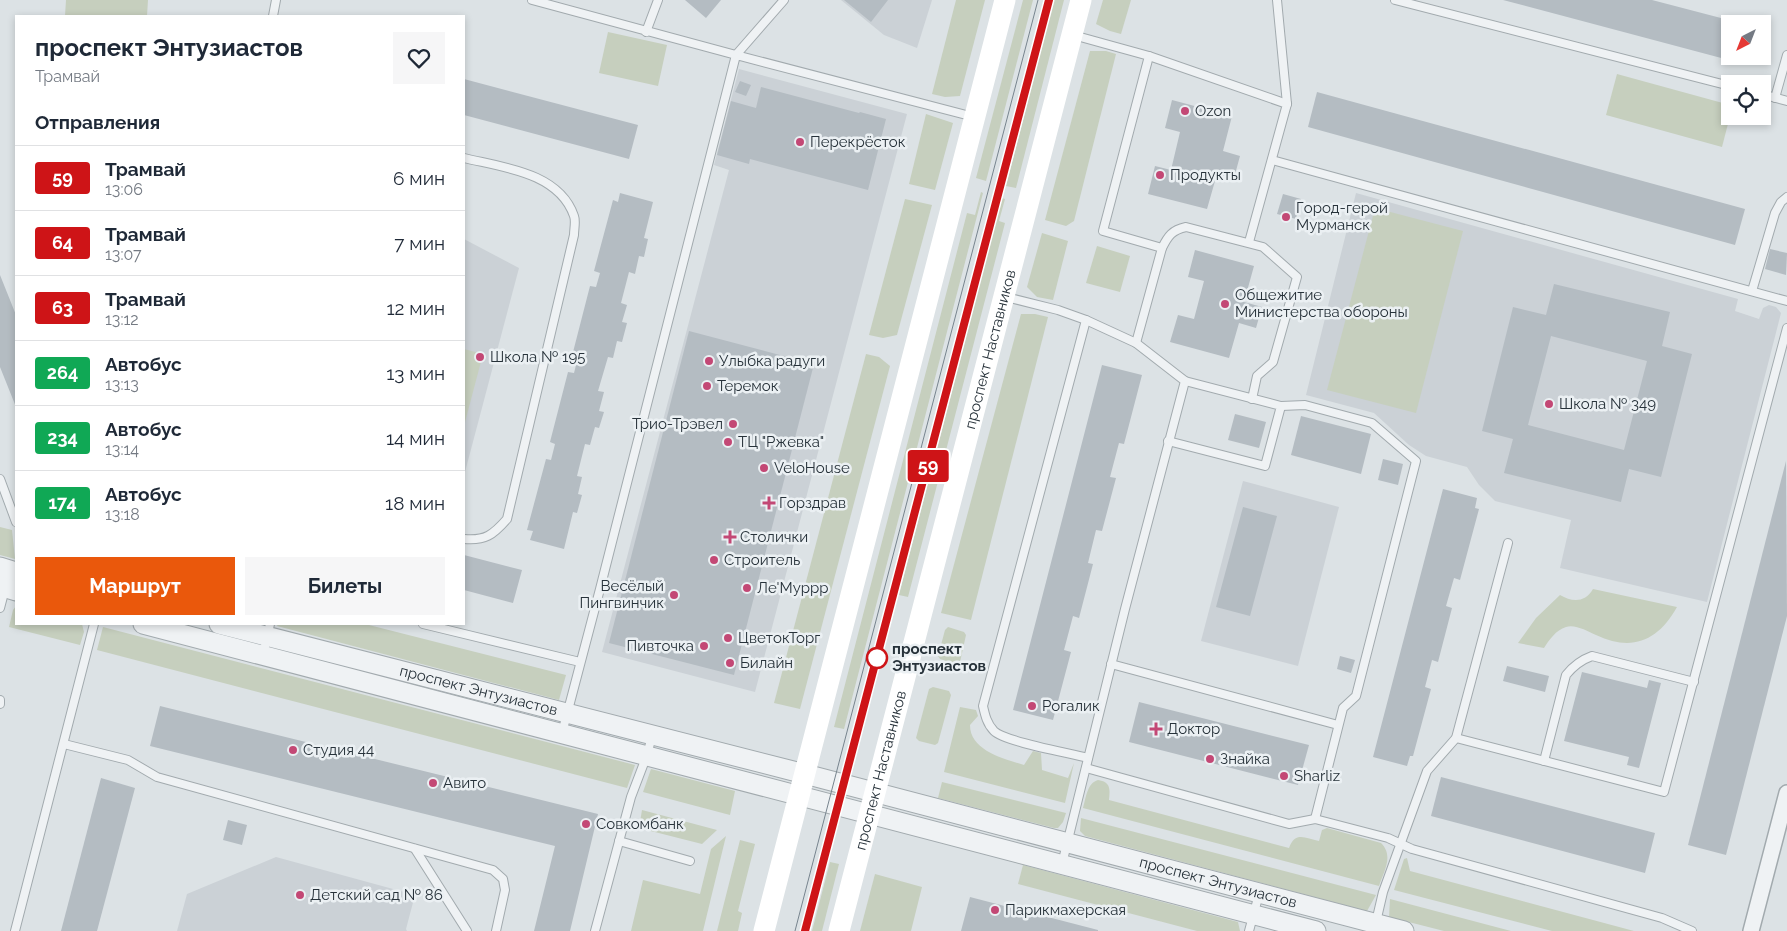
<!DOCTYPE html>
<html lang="ru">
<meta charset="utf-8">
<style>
:root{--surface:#fff;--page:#f6f6f7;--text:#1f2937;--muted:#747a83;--line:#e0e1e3;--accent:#ea580c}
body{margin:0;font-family:Raleway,sans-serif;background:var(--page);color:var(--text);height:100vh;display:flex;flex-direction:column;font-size:19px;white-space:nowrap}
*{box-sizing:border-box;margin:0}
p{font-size:16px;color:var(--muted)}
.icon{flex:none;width:28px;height:28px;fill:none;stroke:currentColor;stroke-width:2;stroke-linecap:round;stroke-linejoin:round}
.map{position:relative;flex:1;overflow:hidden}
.sheet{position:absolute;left:15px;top:15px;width:450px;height:610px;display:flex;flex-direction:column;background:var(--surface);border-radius:0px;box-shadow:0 2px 8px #0003}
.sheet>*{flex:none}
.badge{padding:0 10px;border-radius:4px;font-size:18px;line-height:32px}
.needle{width:32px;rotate:222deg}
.tools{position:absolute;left:1721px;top:15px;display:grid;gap:10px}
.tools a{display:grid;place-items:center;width:50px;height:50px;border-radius:0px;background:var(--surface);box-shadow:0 2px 8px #0003;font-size:25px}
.map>.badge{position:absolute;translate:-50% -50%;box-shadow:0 0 0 2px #fff}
h2{padding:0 20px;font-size:19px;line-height:45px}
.round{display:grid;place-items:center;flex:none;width:52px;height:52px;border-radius:0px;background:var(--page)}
.head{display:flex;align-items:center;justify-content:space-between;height:85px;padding:0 20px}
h1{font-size:24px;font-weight:700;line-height:38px}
.primary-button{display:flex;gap:10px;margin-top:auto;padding:10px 20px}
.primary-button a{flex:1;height:58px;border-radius:0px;background:var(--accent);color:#fff;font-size:20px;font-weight:700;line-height:58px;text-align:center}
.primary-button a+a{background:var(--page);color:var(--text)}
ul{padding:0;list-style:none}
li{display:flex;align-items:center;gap:15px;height:65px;padding:0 20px;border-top:1px solid var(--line)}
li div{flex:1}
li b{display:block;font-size:19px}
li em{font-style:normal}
li .badge{min-width:55px;font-weight:700;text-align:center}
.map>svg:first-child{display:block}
.built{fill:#cbd1d6}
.green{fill:#c6cfbe}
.building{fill:#b4bcc2;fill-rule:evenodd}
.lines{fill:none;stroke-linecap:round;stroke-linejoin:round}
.service-casing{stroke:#a2aaae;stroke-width:10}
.minor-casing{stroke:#a2aaae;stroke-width:18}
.tertiary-casing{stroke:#a2aaae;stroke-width:21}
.service{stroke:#eff2f4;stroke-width:8}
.minor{stroke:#eff2f4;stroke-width:15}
.tertiary{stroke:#eff2f4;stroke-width:19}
.secondary{stroke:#fff;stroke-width:21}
.tram{stroke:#77848e;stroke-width:1}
.line-casing{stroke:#fff;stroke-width:11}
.line{stroke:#ce1417;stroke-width:8}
.poi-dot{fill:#c34875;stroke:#ebf0f3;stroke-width:2}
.stop-dot{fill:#fff;stroke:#ce1417;stroke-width:2.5}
.labels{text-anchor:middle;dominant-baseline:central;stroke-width:5;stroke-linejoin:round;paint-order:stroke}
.poi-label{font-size:15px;fill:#27323a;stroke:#ebf0f3;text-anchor:start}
.street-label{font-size:15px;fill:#27323a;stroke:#ebf0f3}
.stop-label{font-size:15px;font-weight:bold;fill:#27323a;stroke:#ebf0f3;text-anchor:start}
</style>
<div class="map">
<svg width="1787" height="931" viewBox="0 0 1787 931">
<rect width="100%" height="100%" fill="#dce2e5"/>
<g class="built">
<polygon points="841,0 932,0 917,48 884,35"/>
<polygon points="739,69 907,114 755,692 602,652 729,170 714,165"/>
<polygon points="1356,193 1738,299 1735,311 1759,319 1763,308 1769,305 1776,307 1781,313 1707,602 1560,568 1571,520 1495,501 1479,485 1467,467 1426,456 1409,445 1374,413 1306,395"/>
<polygon points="464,239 519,268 465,472 464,472"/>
<polygon points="1243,481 1339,507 1298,666 1201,641"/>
<polygon points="276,857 415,895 406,929 407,931 177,931 187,894"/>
</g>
<g class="green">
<polygon points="66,0 148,0 147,16 65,16"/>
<polygon points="956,0 985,0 960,96 945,97 932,94"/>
<polygon points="1023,0 1033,0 986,181 976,178"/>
<polygon points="1054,0 1064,0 1016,188 1006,186"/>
<polygon points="1103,0 1131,0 1121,34 1110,31 1096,24"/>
<polygon points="608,32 667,45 658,86 599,73"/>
<polygon points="1090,51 1106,51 1116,54 1074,221 1066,226 1045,220"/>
<polygon points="1617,74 1730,105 1730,116 1722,147 1606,115"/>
<polygon points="926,114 953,123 935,190 909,184"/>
<polygon points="981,192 983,193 844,729 834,727 967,213 975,215"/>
<polygon points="1002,198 1005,199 999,221 1005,223 908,597 899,595"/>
<polygon points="905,199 932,205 897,335 883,338 869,335"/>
<polygon points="1375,208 1463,231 1416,413 1327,390"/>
<polygon points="1042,233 1068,241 1053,300 1037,297 1027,287"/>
<polygon points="1097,246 1130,256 1120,292 1086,283"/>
<polygon points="1021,314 1035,314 1048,317 971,620 941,613"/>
<polygon points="464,349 483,354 464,426"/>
<polygon points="866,354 879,357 890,366 800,709 774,703"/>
<polygon points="0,527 12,530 15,559 0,555"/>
<path d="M1593 589 1677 607C1658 641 1632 652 1596 635 1587 631 1575 624 1566 627 1556 630 1549 640 1544 648L1518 643 1536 618 1560 595C1572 602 1585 603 1593 589Z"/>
<polygon points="16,606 16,624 82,624 84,632 80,645 9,627 13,610"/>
<polygon points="278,624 365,624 566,675 559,700 277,626"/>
<polygon points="103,627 635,765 627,788 97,650"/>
<polygon points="948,627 964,632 966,635 960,662 956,664 940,659 938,656 945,630"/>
<polygon points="933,687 949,691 951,695 938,743 935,745 919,741 916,738 929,689"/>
<path d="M960 707 976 710 978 716 970 725C970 751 1005 759 1024 765L1033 751 1041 753 1042 770 1068 778 1074 763 1065 803 944 772Z"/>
<polygon points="651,769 735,791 730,815 643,792"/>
<path d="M1098 780C1111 782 1110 789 1109 800L1289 848C1295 831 1305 838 1319 841L1322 830 1327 828 1381 843C1394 856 1384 871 1379 886L1083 808C1086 798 1087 783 1098 780Z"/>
<polygon points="942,782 1066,813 1063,822 1058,828 1054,828 938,798"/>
<polygon points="642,810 717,830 702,844 639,828"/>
<polygon points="1081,818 1376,895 1367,911 1085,836 1080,831"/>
<polygon points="726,836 703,931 631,931 643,880 700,894 711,849"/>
<polygon points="740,840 755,844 738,911 742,913 738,931 717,931"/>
<polygon points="1407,858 1410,871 1634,931 1552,931 1394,890 1404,859"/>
<polygon points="830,862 839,864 822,931 812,931"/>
<polygon points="1023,865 1238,922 1240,931 1197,931 1018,884"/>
<polygon points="875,874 922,887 911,931 860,931"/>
<polygon points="1390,899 1511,931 1444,931 1389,917"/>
</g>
<g class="building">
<polygon points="685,0 721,0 706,18"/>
<polygon points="844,0 888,0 871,22"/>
<polygon points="1503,0 1652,0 1740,23 1730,24 1730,56 1741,56 1740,63"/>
<polygon points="464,79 638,125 629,159 464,115"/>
<polygon points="740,81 751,85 746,96 735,92"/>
<polygon points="761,87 859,113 860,112 886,119 868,190 750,159 749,164 717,155 731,101 756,108"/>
<polygon points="1317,92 1745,209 1735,245 1308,127"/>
<polygon points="1172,100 1232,116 1223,151 1240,156 1234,178 1217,174 1207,209 1148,194 1155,166 1171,170 1180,132 1165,128"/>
<polygon points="620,193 653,202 644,238 648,239 644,257 639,256 635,274 629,272 621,303 627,305 622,322 627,323 622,342 617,341 613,358 608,357 598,391 604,392 599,411 604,412 599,428 595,427 590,445 585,444 577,476 582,477 578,494 582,495 577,513 573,512 564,549 530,540 533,531 527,530 546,459 551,460 555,444 550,442 568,372 574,373 578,357 572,356 590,286 596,287 600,273 594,271 613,200 618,202"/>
<polygon points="1283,194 1301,199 1296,219 1277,214"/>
<polygon points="1770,249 1787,253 1786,275 1765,269"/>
<polygon points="1195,250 1254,266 1244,302 1262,307 1256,328 1239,323 1229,358 1170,342 1178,315 1194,319 1204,281 1188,277"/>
<polygon points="0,275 16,315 16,407 0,367"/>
<path d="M1554 284 1670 312 1662 346 1692 354 1661 477 1629 469 1621 502 1504 473 1513 439 1482 431 1513 307 1546 315ZM1551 336 1647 361 1624 450 1528 425Z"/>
<polygon points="689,331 814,364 734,675 609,643"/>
<polygon points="1102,365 1142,375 1124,444 1119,443 1110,477 1116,478 1102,531 1096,530 1088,563 1093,564 1079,618 1073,616 1064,650 1071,652 1053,720 1013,710"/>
<polygon points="1235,414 1266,422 1259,448 1228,440"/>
<polygon points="1301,416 1371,434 1361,474 1291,455"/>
<polygon points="1383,459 1403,464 1398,485 1378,480"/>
<polygon points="1786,461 1787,616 1726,855 1688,845"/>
<polygon points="1443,489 1477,498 1475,508 1479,509 1460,580 1454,578 1446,606 1452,608 1438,662 1432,660 1425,687 1431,689 1413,756 1410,756 1407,766 1373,757"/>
<polygon points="1243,507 1277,516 1250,616 1216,607"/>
<polygon points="464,555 522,570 513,603 464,590"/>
<polygon points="1340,656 1355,660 1351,673 1337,669"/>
<polygon points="1507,666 1549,676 1545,692 1503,681"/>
<polygon points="1582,672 1647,688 1649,680 1661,683 1639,768 1627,765 1629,757 1564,741"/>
<polygon points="1139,702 1309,745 1298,785 1129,742"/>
<polygon points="160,706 598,814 570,931 534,931 555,846 150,746"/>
<polygon points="1441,777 1655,833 1645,873 1431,816"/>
<polygon points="101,778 135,788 97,931 61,931"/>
<polygon points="228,820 247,825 242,845 223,840"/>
<polygon points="970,897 1098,930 1098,931 961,931"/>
</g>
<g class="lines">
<g class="service-casing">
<g id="service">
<polyline points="532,0 736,55 784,0"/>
<polyline points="1277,0 1287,104"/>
<polyline points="1395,0 1730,86"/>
<polyline points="273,16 276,0"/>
<polyline points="646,32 658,0"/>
<polyline points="1073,35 1149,56 1287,104 1249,242"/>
<polyline points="1149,56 1103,231 1162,248"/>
<polyline points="1762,94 1787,101"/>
<polyline points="1775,98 1787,55"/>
<path d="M464 158C501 167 559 172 574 216 576 221 574 229 574 235L507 519C493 535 485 541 464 539"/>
<polyline points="1272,160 1787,301"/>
<polyline points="1752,291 1775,213 1781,202 1787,197"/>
<polyline points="1006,297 1058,310 1086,320 1136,343 1185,381 1125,609 1062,864"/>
<path d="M1086 320 983 706C985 715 987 724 994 731 1005 742 1070 753 1088 758"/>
<path d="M1136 343 1162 248C1168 236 1172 230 1186 227L1263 247 1297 277 1273 362 1257 376 1252 399"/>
<polyline points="1281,406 1305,405 1372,423 1416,461 1356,696 1343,708 1315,819"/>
<polyline points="1168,441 1265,466 1281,406 1185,381"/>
<polyline points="0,479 16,522"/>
<polyline points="0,608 5,589"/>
<polyline points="423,624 580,662"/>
<polyline points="263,655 270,624"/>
<polyline points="1111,664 1338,725"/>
<polyline points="0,700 0,704"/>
<polyline points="562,733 600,589 736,55 974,117"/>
<polyline points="1456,738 1664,792 1787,328"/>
<polyline points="64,744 128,760 157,777 493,870 503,879 505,890 496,931"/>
<path d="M1544 761 1566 675C1574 665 1581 660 1592 656L1694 682"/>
<polyline points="1086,768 1289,824 1315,819 1388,838 1412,849 1662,918 1692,931"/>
<polyline points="619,841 690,861"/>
<polyline points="415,849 467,931"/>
<polyline points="1376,922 1383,892 1427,771 1456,738 1508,543"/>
<polyline points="15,931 94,624"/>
<polyline points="595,931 631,797 647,755 652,736"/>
<polyline points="1249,931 1259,894"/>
</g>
</g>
<g class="minor-casing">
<polyline id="minor" points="1751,931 1787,793"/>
</g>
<g class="tertiary-casing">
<g id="tertiary">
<polyline points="0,567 16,572"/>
<polyline points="0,586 16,591"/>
<polyline points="143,624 1316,931"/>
<path id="s1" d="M219 624 805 774 1404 931"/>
</g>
</g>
<use href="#service" class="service"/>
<use href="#minor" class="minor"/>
<use href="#tertiary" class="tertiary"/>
<g class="secondary">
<polyline points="764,931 1005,0"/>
<path id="s2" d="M839 931 1081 0"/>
</g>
<g class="tram">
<polyline points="795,931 1038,0"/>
<polyline points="805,931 1049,0"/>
</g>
</g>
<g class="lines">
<g class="line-casing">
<polyline id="line" points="805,931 1049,0"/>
</g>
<use href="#line" class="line"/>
</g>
<g class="poi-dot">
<circle cx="1185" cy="111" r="5"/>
<circle cx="800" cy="142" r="5"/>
<circle cx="1160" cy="175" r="5"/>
<circle cx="1286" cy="217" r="5"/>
<circle cx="1225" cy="304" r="5"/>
<circle cx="480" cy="357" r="5"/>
<circle cx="709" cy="361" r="5"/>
<circle cx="707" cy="386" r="5"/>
<circle cx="1549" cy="404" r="5"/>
<circle cx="733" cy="424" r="5"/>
<circle cx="728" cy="442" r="5"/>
<circle cx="764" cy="468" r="5"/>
<path d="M766.5 495.5h5v5h5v5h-5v5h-5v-5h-5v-5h5z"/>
<path d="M727.5 529.5h5v5h5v5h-5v5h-5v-5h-5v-5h5z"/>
<circle cx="714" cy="560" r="5"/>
<circle cx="747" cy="588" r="5"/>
<circle cx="674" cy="595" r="5"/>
<circle cx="728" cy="638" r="5"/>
<circle cx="704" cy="646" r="5"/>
<circle cx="730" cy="663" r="5"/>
<circle cx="1032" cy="706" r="5"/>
<path d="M1153.5 721.5h5v5h5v5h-5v5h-5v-5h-5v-5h5z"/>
<circle cx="293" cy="750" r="5"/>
<circle cx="1210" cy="759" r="5"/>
<circle cx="1284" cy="776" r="5"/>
<circle cx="433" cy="783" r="5"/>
<circle cx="586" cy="824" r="5"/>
<circle cx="300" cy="895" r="5"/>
<circle cx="995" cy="910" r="5"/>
</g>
<circle class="stop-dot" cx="877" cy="658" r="10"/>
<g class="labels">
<g class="poi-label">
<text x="1195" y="111">Ozon</text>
<text x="810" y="142">Перекрёсток</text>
<text x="1170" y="175">Продукты</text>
<text x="1296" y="208">Город-герой<tspan x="1296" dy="17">Мурманск</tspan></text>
<text x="1235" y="295">Общежитие<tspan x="1235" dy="17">Министерства обороны</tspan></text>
<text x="490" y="357">Школа № 195</text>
<text x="719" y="361">Улыбка радуги</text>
<text x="717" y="386">Теремок</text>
<text x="1559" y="404">Школа № 349</text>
<text x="723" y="424" text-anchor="end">Трио-Трэвел</text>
<text x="738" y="442">ТЦ "Ржевка"</text>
<text x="774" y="468">VeloHouse</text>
<text x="779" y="503">Горздрав</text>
<text x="740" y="537">Столички</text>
<text x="724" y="560">Строитель</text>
<text x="664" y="586" text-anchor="end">Весёлый<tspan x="664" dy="17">Пингвинчик</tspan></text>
<text x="757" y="588">Ле'Муррр</text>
<text x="738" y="638">ЦветокТорг</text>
<text x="694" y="646" text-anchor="end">Пивточка</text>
<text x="740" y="663">Билайн</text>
<text x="1042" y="706">Рогалик</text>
<text x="1167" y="729">Доктор</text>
<text x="303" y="750">Студия 44</text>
<text x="1220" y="759">Знайка</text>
<text x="1294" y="776">Sharliz</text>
<text x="443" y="783">Авито</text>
<text x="596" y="824">Совкомбанк</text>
<text x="310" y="895">Детский сад № 86</text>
<text x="1005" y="910">Парикмахерская</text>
</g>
<g class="street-label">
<text stroke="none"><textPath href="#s2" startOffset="601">проспект Наставников</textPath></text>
<text stroke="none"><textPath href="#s1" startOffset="268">проспект Энтузиастов</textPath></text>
<text stroke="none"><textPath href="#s2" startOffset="166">проспект Наставников</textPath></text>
<text stroke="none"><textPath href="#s1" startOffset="1032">проспект Энтузиастов</textPath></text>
</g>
<g class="stop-label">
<text x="892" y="649">проспект<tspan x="892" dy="17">Энтузиастов</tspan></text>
</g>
</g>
</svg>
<div class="tools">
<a><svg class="needle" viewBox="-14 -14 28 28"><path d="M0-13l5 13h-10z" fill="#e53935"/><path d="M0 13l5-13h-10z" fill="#747a83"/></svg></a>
<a><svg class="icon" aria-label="locate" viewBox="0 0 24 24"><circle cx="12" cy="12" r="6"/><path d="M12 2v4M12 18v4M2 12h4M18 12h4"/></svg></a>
</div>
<b class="badge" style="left:928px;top:466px;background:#ce1417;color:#fff">59</b>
<section class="sheet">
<div class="head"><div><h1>проспект Энтузиастов</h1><p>Трамвай</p></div><a class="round"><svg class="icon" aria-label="heart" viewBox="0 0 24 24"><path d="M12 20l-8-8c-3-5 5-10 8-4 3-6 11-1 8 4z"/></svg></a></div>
<h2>Отправления</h2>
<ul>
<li><span class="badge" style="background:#ce1417;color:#fff">59</span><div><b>Трамвай</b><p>13:06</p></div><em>6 мин</em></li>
<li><span class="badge" style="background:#ce1417;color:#fff">64</span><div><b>Трамвай</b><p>13:07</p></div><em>7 мин</em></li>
<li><span class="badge" style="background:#ce1417;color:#fff">63</span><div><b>Трамвай</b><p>13:12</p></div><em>12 мин</em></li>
<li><span class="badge" style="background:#10a855;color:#fff">264</span><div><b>Автобус</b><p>13:13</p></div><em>13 мин</em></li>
<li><span class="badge" style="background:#10a855;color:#fff">234</span><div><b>Автобус</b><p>13:14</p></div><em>14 мин</em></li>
<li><span class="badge" style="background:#10a855;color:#fff">174</span><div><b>Автобус</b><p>13:18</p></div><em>18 мин</em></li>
</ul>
<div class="primary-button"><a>Маршрут</a><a>Билеты</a></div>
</section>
</div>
